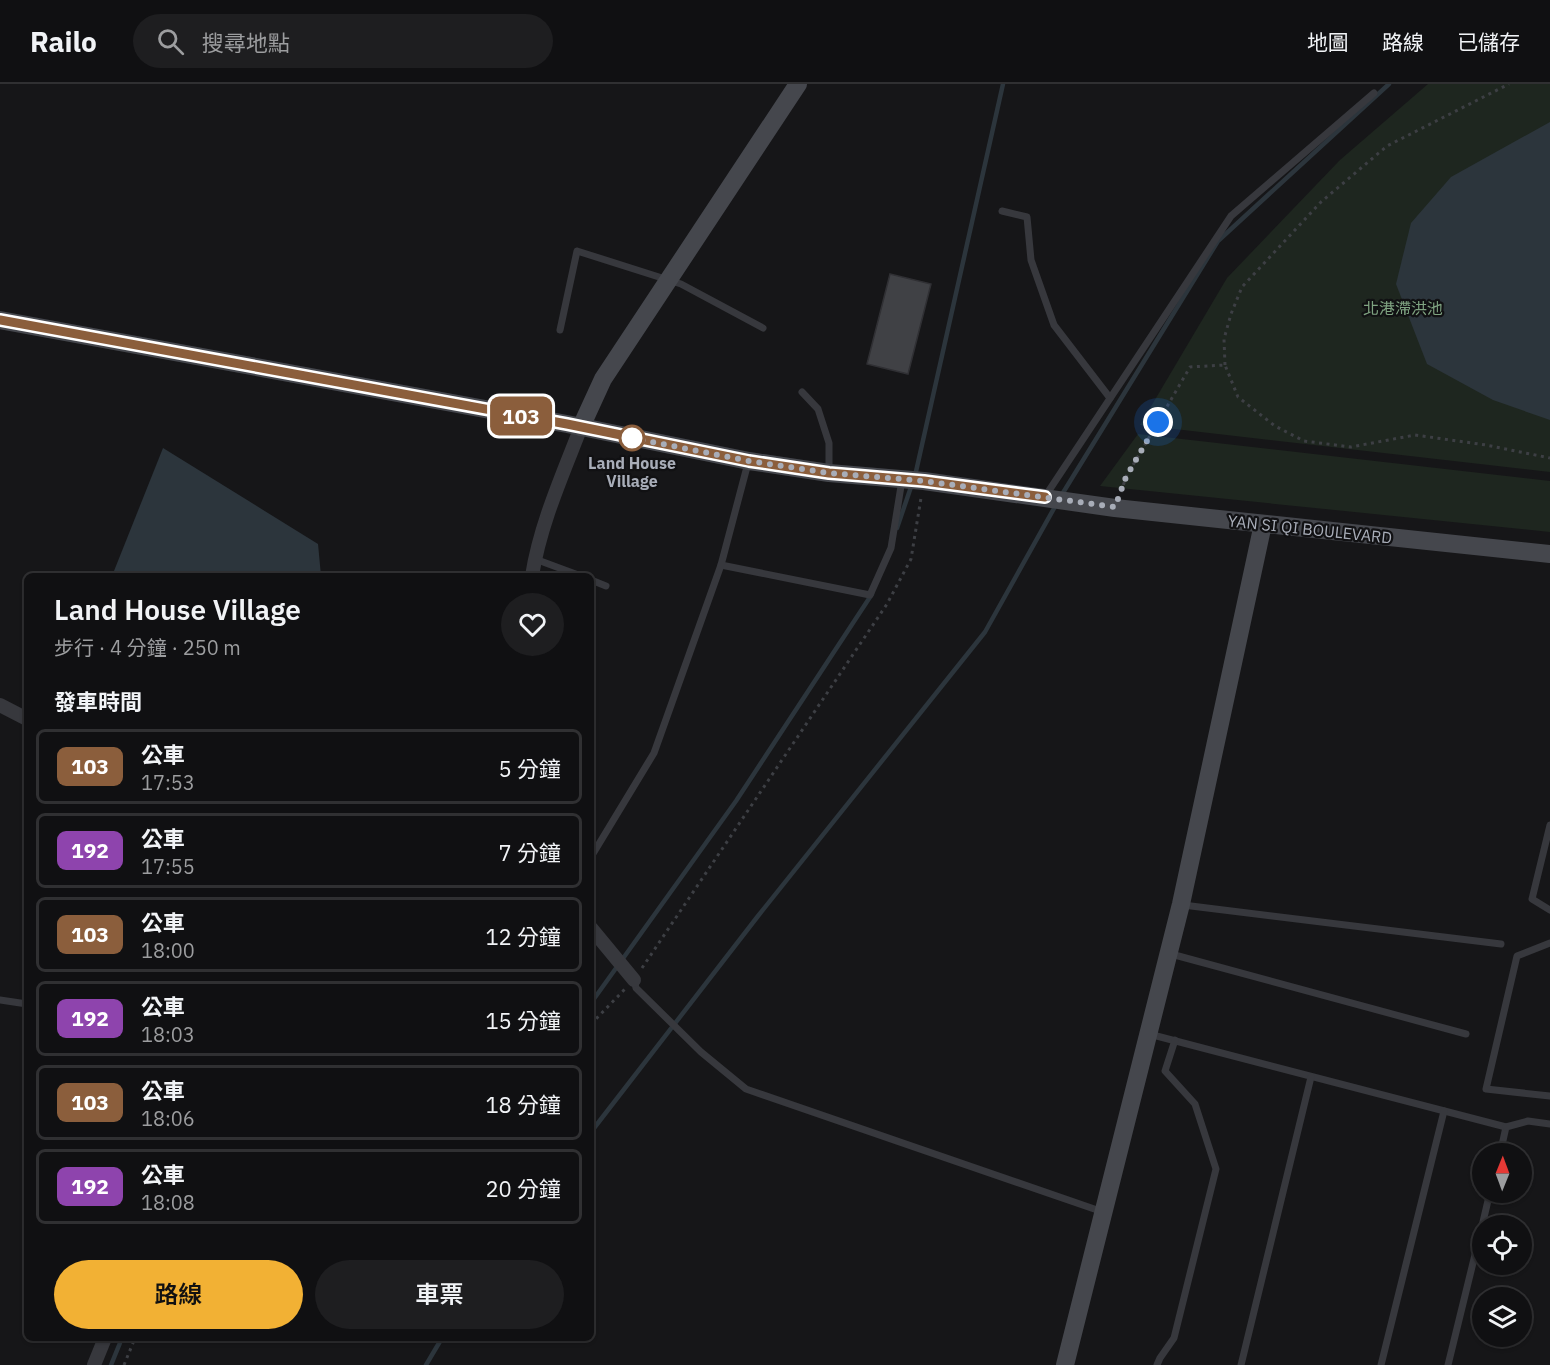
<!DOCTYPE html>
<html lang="zh-TW">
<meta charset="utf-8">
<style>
:root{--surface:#101012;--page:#1e1e20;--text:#f1f3f6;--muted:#9c9d9f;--line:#303032;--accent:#f2b134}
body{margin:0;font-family:"IBM Plex Sans","Noto Sans TC",sans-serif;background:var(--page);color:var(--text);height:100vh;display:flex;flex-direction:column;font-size:22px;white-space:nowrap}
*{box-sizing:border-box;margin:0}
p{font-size:20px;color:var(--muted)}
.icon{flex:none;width:33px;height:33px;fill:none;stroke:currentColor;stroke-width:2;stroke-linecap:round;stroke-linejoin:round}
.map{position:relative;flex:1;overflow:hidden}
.details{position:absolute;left:24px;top:489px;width:570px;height:768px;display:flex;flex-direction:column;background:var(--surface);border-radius:9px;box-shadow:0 2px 4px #0004,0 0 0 2px var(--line)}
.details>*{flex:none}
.badge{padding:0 12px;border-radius:9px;font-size:21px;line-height:39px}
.needle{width:39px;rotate:1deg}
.controls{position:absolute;left:1472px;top:1059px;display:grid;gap:12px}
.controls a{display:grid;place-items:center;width:60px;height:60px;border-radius:50%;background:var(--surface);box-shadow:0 2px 4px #0004,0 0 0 2px var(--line);font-size:30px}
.you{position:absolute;width:30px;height:30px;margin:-15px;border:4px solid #fff;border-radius:50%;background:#1a73e8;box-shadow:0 0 0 9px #1a73e833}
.map>.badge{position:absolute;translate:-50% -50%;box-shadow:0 0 0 3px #fff}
h2{padding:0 30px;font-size:22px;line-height:54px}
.round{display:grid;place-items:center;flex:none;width:63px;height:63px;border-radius:32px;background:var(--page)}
.summary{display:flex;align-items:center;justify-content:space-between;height:102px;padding:0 30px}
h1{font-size:28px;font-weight:600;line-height:45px}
.cta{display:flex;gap:12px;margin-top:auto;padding:12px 30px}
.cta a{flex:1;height:69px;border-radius:36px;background:var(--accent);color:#111;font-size:24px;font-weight:600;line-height:69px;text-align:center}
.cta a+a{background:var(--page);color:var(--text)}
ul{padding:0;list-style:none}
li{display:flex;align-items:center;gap:18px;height:75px;margin:0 12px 9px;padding:0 18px;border:3px solid var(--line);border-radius:9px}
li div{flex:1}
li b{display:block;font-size:22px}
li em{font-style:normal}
li .badge{min-width:66px;font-weight:700;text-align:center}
header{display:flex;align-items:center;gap:36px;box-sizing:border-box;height:84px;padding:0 30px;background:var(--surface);border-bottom:2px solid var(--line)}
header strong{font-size:28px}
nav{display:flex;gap:33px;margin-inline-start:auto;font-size:21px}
.search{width:420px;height:54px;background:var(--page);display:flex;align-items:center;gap:15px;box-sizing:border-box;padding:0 21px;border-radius:33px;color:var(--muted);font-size:22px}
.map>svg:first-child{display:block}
.green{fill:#1e261f}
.water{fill:#2c353c}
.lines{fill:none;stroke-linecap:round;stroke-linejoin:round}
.stream{stroke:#2c353c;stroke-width:4.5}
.building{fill:#404145;stroke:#303034;stroke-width:1.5}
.path{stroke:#3d3f44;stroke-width:3;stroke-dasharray:3 4.5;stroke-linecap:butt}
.lane{stroke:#37383d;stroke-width:7}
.street{stroke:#37383d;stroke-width:14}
.secondary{stroke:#45474d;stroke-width:18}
.line-casing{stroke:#fff;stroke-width:14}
.line{stroke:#8b5e3c;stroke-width:9}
.walk{stroke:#a8adb8;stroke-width:6;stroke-dasharray:0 10.8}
.stop-dot{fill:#fff;stroke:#8b5e3c;stroke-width:3}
.labels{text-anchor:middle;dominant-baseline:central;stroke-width:4.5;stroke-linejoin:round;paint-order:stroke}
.park-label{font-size:16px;fill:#7fa381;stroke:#111113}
.stop-label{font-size:16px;font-weight:bold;fill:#a8adb8;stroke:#111113}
.street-label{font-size:16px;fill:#a8adb8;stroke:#111113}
</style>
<header>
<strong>Railo</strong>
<div class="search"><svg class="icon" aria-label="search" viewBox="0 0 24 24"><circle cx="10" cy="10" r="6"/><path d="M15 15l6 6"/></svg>搜尋地點</div>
<nav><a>地圖</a><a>路線</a><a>已儲存</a></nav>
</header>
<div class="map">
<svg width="1550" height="1281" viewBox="0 0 1550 1281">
<rect width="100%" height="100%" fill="#161618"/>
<g class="green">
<polygon points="1428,0 1550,0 1550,388 1140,341 1227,194 1340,76"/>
<polygon points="1138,350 1550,397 1550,448 1100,402"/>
</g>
<g class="water">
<polygon points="1550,38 1550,336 1493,316 1427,280 1396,200 1411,139 1451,93"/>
<polygon points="163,364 318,460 321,492 112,492"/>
</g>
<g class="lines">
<g class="stream">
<polyline points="915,392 1003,0"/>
<polyline points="1061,412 1218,157 1389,0"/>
<polyline points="897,444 912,400"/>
<polyline points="591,919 736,717 872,510"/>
<polyline points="591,1048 758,832 985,548 1057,419"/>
<polyline points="111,1281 122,1254"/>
<polyline points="426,1281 442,1254"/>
</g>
</g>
<polygon class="building" points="890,190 931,200 908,290 867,280"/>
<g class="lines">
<g class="path">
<polyline points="1225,281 1224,255 1231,230 1242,203 1321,118 1387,62 1509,0"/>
<polyline points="1121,408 1126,393 1190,283 1225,281 1238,313 1275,342 1304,357 1351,363 1415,351 1486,361 1550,374"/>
<polyline points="642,884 887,520 911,475 921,414"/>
<polyline points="591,940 625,905"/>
<polyline points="124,1281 135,1254"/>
</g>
<g class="lane">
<polyline points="1002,127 1027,133 1031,176 1054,241 1110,314"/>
<polyline points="560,246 577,167 681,200 763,244"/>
<polyline points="802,308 818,325 829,359 829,389"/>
<polyline points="1046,411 1231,132 1374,9"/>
<polyline points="535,475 581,492"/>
<polyline points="721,481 870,511 891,464 902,396"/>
<polyline points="591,496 606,502"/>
<polyline points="1550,741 1532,815 1550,826"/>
<polyline points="591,773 654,669 721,481 748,379"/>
<polyline points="1183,821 1501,860"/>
<polyline points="1550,859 1517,872 1486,1005 1550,1012"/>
<polyline points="1171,870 1466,950"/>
<polyline points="634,896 636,904 701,968 746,1005 1103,1128"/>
<polyline points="0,916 27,920"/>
<polyline points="1149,950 1506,1043 1500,1070"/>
<polyline points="1506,1043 1528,1037 1550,1040"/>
<polyline points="1482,1142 1490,1108"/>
<polyline points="1157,1281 1160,1274 1174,1254 1216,1085 1195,1020 1165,987 1175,956"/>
<polyline points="1241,1281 1311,993"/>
<polyline points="1381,1281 1444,1027"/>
<polyline points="1448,1281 1482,1142"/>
</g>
<g class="street">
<path d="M532 492C540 441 562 392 581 343"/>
<polyline points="0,621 27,635"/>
<polyline points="591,844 634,896"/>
<polyline points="94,1281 105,1254"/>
</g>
<g class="secondary">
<polyline points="0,236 567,340 749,377 829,389 924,397 1115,424 1550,470"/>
<polyline points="581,343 603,295 798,0"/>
<polyline points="1065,1281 1181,820 1263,440"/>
</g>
</g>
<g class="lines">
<g class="line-casing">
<polyline id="line" points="0,236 567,340 749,377 829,389 924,397 1045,413"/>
</g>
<use href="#line" class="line"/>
<polyline class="walk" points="632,354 749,377 829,389 924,397 1115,423 1126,393 1158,338"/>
</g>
<circle class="stop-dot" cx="632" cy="354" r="12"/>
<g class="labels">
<g class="park-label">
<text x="1403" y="224">北港滯洪池</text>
</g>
<g class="stop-label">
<text x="632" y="379">Land House<tspan x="632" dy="18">Village</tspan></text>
</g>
<g class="street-label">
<text transform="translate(1310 445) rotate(6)">YAN SI QI BOULEVARD</text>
</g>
</g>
</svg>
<div class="controls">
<a><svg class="needle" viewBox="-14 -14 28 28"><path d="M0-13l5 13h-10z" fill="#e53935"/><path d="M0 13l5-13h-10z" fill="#9c9d9f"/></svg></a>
<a><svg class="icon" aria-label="locate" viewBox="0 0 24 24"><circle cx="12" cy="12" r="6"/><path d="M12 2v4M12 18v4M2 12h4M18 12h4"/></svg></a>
<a><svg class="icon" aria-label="layers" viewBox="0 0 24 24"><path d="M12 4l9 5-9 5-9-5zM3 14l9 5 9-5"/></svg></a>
</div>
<div class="you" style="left:1158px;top:338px"></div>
<b class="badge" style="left:521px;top:332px;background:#8b5e3c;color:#fff">103</b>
<section class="details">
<div class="summary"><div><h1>Land House Village</h1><p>步行 · 4 分鐘 · 250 m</p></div><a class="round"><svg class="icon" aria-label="heart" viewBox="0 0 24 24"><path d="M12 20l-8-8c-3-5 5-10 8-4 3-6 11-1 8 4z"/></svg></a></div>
<h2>發車時間</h2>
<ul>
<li><span class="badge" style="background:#8b5e3c;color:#fff">103</span><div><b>公車</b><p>17:53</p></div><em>5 分鐘</em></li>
<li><span class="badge" style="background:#8e44ad;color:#fff">192</span><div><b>公車</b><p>17:55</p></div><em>7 分鐘</em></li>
<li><span class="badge" style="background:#8b5e3c;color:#fff">103</span><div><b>公車</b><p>18:00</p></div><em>12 分鐘</em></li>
<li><span class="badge" style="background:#8e44ad;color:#fff">192</span><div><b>公車</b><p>18:03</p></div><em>15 分鐘</em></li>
<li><span class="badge" style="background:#8b5e3c;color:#fff">103</span><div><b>公車</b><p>18:06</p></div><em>18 分鐘</em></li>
<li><span class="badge" style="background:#8e44ad;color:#fff">192</span><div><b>公車</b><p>18:08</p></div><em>20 分鐘</em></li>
</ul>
<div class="cta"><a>路線</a><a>車票</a></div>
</section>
</div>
